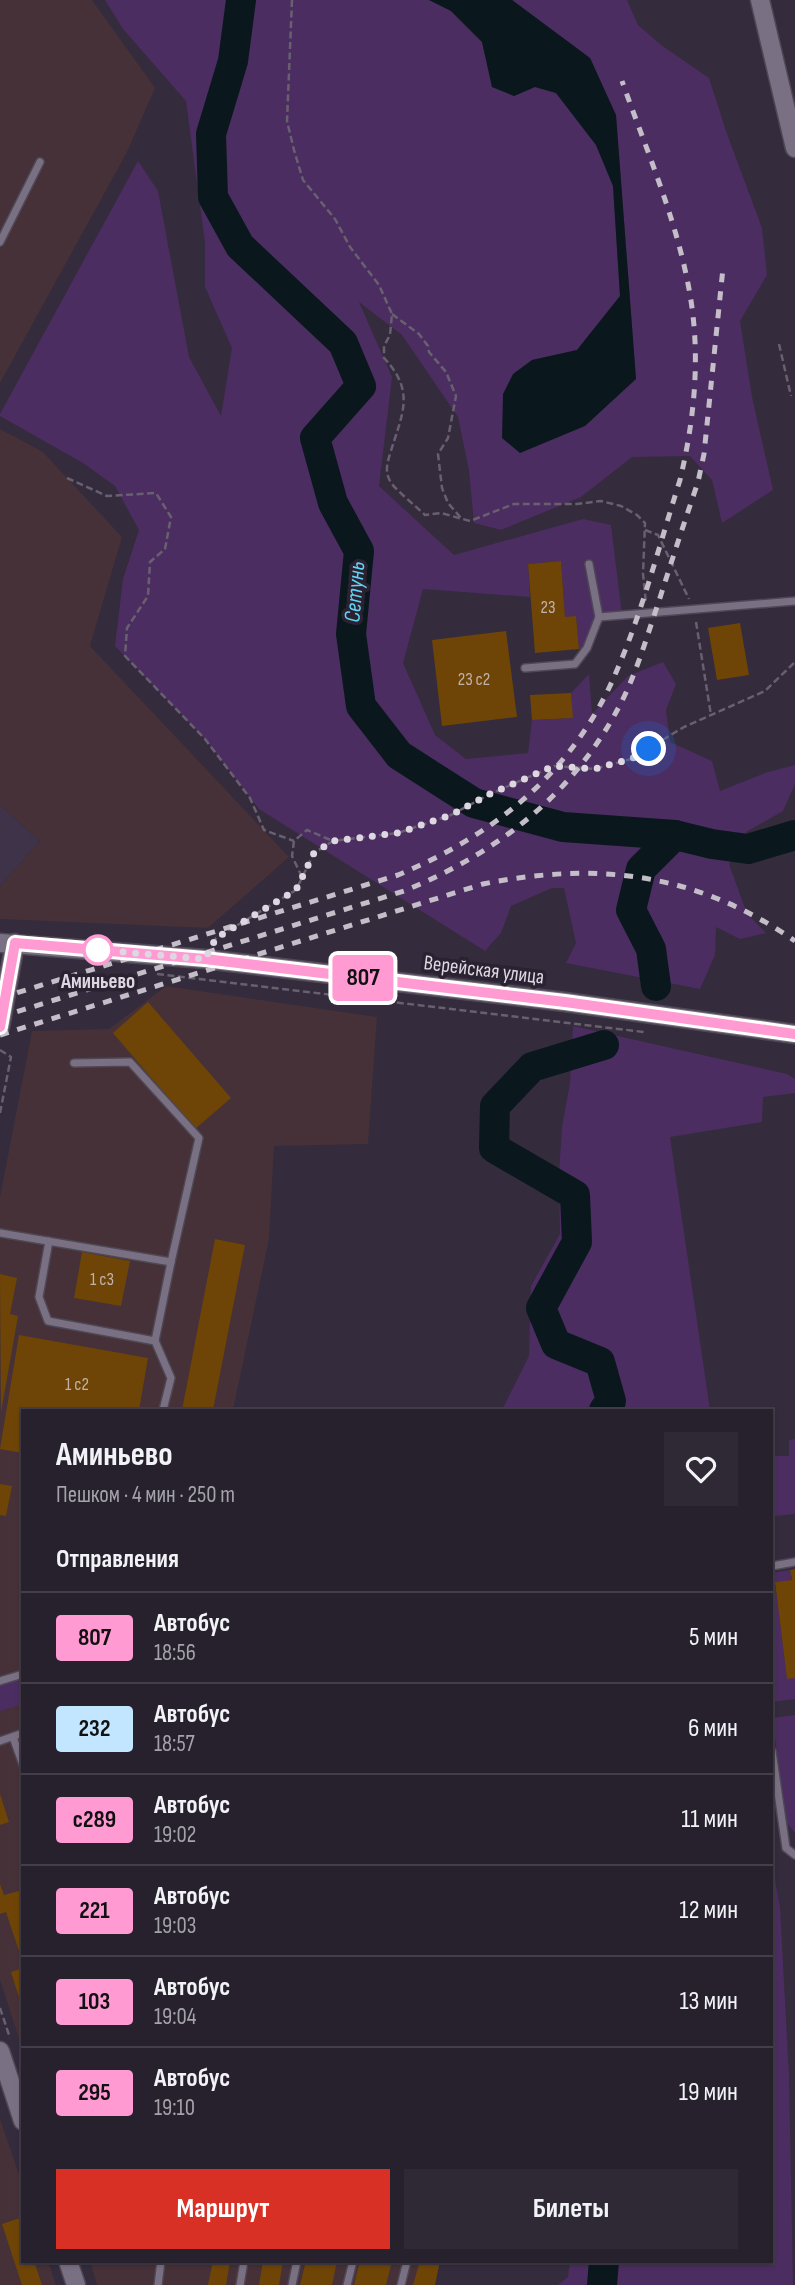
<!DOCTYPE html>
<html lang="ru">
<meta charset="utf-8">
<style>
:root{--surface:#27202d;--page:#2f2835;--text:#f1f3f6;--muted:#a4a3aa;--line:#433e49;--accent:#d93025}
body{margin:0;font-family:"Sofia Sans Condensed",sans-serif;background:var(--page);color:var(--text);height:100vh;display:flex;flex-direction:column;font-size:26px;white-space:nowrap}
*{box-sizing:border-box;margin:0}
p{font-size:23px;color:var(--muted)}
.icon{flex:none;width:38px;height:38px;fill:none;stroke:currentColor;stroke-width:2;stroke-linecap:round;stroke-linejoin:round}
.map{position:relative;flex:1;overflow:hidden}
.sheet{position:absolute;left:21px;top:1409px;width:752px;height:854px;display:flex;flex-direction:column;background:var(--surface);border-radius:0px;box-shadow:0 2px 5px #0004,0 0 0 2px var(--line)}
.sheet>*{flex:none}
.badge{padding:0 14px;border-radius:5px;font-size:24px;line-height:46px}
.you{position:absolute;width:35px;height:35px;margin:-18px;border:5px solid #fff;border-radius:50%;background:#1a73e8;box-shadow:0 0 0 10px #1a73e833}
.map>.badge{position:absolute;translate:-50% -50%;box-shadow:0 0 0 4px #fff}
h2{padding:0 35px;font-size:26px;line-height:63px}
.round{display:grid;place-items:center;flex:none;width:74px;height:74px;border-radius:0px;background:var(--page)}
.headline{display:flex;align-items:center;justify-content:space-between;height:119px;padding:0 35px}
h1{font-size:33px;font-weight:700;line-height:52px}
.button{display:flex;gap:14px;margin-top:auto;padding:14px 35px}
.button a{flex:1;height:80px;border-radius:0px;background:var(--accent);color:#fff;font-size:28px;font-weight:700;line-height:80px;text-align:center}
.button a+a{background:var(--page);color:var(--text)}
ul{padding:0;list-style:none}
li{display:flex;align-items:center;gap:21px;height:91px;padding:0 35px;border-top:2px solid var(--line)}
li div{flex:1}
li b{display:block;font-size:26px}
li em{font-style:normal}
li .badge{min-width:77px;font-weight:700;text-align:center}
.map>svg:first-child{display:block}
.built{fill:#3f3349}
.industrial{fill:#453137}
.green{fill:#4c2d61}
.water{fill:#0a181d}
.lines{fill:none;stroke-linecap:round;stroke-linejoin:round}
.river{stroke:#0a181d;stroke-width:30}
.building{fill:#6e4507}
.service-casing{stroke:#4e4754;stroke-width:10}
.tertiary-casing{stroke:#4e4754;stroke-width:21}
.secondary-casing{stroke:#4e4754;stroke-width:21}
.path{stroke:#68606f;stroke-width:2.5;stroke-dasharray:7 3.5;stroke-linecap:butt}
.service{stroke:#7a7083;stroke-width:7}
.tertiary{stroke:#7a7083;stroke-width:18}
.secondary{stroke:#7a7083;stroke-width:18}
.rail{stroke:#c4bec9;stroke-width:5;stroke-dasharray:9 9;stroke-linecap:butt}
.line-casing{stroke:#fff;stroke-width:16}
.line{stroke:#ff9ad2;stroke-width:10}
.walk{stroke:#dcd7e1;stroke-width:7;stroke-dasharray:0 12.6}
.stop-dot{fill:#fff;stroke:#ff9ad2;stroke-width:3.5}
.labels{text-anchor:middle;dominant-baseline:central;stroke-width:7;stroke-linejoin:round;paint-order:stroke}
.number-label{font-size:18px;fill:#c0b2aa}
.street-label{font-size:21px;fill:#dcd7e1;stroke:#2a2231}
.stop-label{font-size:21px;font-weight:bold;fill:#dcd7e1;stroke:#2a2231}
.water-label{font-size:23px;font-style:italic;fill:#62d3f6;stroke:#2a2231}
</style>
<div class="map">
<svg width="795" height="2285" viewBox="0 0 795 2285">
<rect width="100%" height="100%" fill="#342b3c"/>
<polygon class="built" points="0,805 40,841 0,886"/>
<g class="industrial">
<polygon points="0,0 92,0 155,88 127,152 0,383"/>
<polygon points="0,429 43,452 122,537 90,646 289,857 208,928 0,919 0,886 40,841 0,805"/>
<polygon points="166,986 377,1017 368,1144 274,1146 269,1239 233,1410 23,1410 23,2051 0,1980 0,1197 32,1031 109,1029"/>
<polygon points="0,2119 23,2186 23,2261 48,2261 56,2285 0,2285"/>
<polygon points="90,2261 440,2261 435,2285 97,2285"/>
</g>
<g class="green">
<polygon points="105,0 429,0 451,11 482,42 492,87 514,96 535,87 556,93 596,145 613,186 620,296 577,350 532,360 636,379 616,116 590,58 512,0 627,0 638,25 661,45 709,78 726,131 762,228 767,275 740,321 752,397 773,490 722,523 712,480 690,456 632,457 581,497 501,530 474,523 469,470 458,417 402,335 359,302 392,377 379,486 454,555 583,519 611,525 622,615 599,617 587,648 579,649 576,617 565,617 561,561 528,564 530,597 423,589 403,663 435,735 466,759 528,753 532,720 572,718 571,693 589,674 592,714 628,676 663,662 676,684 666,710 670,742 712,761 720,791 765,773 795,765 795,784 783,811 746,832 729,864 747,914 766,933 740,939 716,927 715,955 700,989 566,963 576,943 564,888 552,888 511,906 501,933 485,951 259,809 205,739 115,646 123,579 139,530 115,486 83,463 0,416 0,414 138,161 158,191 189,357 221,416 232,348 205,287 205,242 186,101 123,29"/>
<polygon points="573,1026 787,1074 795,1079 795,1093 763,1097 762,1122 670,1137 710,1410 502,1410 529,1356 531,1286 560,1234 559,1175 562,1127 570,1083"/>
<polygon points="795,1439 795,1514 775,1516 772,1514 772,1456 789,1456 789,1440"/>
<polygon points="790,1570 792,1580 775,1583 787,1678 795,1678 795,1699 772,1702 772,1573"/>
<polygon points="23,1674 23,1704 0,1711 0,1681"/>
<polygon points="795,1715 795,1833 787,1823 772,1718"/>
<polygon points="772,1862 780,1908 789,2076 793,2285 558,2285 568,2277 570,2261 772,2261"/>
</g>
<polygon class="water" points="429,0 512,0 590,58 616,115 636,379 585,426 520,453 502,438 503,394 513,374 532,360 577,350 620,296 613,186 596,145 556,93 535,87 514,96 492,87 482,42 451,11"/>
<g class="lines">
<g class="river">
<polyline points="241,0 233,61 211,134 213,197 240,246 343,343 361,386 315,438 333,503 359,551 351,634 361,706 399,755 474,803 563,827 675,835 712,844 748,849 795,835"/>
<polyline points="656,986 651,949 631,910 641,869 675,835"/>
<polyline points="604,1410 611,1401 600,1362 556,1344 541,1308 577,1242 575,1195 494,1148 495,1106 532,1067 604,1045"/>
<polyline points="602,2285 604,2261"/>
</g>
</g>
<g class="building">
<polygon points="561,561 565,617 576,616 579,649 535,653 528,564"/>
<polygon points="740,623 749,675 717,680 708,628"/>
<polygon points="506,631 517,717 442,726 432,640"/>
<polygon points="571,693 573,718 532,720 530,695"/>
<polygon points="148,1002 231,1098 195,1129 113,1033"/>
<polygon points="215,1239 245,1245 213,1410 182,1410"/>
<polygon points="82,1252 130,1261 121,1306 74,1298"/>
<polygon points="0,1274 17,1278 10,1314 18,1316 1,1412"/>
<polygon points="19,1335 148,1358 139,1410 23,1410 23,1453 0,1449"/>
<polygon points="0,1484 12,1486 6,1516 0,1515"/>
<polygon points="795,1569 795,1678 787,1679 775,1582 792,1580 790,1570"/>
<polygon points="0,1794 9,1822 0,1825"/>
<polygon points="0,1884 4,1895 23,1890 23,1963 6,1912 0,1914"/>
<polygon points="23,1968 23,2007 22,2007 11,1972"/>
<polygon points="20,2218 23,2226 23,2261 34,2261 42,2285 22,2285 2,2224"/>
<polygon points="213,2261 230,2261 226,2285 208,2285"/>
<polygon points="263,2261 283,2261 279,2285 259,2285"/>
<polygon points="306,2261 337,2261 332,2285 300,2285"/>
<polygon points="360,2261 392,2261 386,2285 354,2285"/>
<polygon points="420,2261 440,2261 435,2285 413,2285"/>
</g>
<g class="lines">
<g class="service-casing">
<g id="service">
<polyline points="0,242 40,162"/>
<polyline points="589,564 599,617"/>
<polyline points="525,668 575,664 587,648 599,617 795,601"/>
<polyline points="74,1063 130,1062 199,1138 171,1262"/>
<polyline points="0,1233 171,1262 155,1341 48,1321 39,1297 49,1241"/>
<polyline points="155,1341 171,1378 163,1410"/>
<polyline points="772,1566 795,1562"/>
<polyline points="0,1681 23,1674"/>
<polyline points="13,1737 23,1765"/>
<polyline points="0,1741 23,1733"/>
<polyline points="772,1751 786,1848 795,1855"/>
<polyline points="158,2285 161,2261"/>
<polyline points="240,2285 244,2261"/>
<polyline points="292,2285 297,2261"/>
<polyline points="347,2285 353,2261"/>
<polyline points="401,2285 407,2261"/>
</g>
</g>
<g class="tertiary-casing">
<g id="tertiary">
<polyline points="0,943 205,959 565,1002 795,1034"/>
<polyline points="0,1027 15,943"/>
<polyline points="0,2051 23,2121"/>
<polyline points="68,2261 76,2285"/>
</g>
</g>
<g class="secondary-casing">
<polyline id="secondary" points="760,0 795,148"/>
</g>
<g class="path">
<path d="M292 0 287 121 294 150 303 180 335 219 350 247 379 285 392 314 390 335 384 346V358C416 392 402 414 390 454 387 463 385 472 390 481 393 488 417 507 425 515L441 513 470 521 514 504H577L601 501 621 506 637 515 645 523 643 574 646 603"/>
<polyline points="392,314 419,334 428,346 429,352 446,372 456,396 448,438 438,454 442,488 448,503 461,518"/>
<polyline points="779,344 791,396"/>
<polyline points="67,478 107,496 156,493 171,517 165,549 150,562 148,596 127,628 125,656 205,739 250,798 264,830 294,841"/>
<polyline points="645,530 658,535 689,599"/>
<polyline points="696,622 711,715"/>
<polyline points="302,877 292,856 294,841 307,830 333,841"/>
<polyline points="213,944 216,938 296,890 314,853 333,841 398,833 451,815 490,794 554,766 594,769 631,759 684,727 765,691 795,662"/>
<polyline points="157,974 644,1032"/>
<polyline points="0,1050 11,1057 0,1113"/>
<polyline points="0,2008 10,2038"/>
</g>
<use href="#service" class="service"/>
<use href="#tertiary" class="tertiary"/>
<use href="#secondary" class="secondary"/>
<g class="rail">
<path d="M0 998 398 875C489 837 565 779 609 688 640 622 658 549 680 480 695 417 701 353 689 289 676 218 646 149 622 81"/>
<path d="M0 1017 404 891C499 852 576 793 623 699 638 668 647 636 658 604 671 563 684 523 698 482L704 454 723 268"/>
<path d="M0 1035 483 884C598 861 697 873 795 941"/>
</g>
</g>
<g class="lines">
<g class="line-casing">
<polyline id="line" points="0,1027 15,943 205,959 565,1002 795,1034"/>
</g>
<use href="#line" class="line"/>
<polyline class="walk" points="98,950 205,959 216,938 296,890 314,853 333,841 398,833 451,815 490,794 554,766 594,769 631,759 649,749"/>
</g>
<circle class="stop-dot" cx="98" cy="950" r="14"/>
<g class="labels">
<g class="number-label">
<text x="548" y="607">23</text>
<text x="474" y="679">23 с2</text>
<text x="102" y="1279">1 с3</text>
<text x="77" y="1384">1 с2</text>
</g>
<g class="street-label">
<text transform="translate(484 970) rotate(7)">Верейская улица</text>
</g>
<g class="stop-label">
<text x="98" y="981">Аминьево</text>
</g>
<g class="water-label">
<text transform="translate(355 592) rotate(-85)">Сетунь</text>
</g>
</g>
</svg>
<div class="you" style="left:649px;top:749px"></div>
<b class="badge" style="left:363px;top:978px;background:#ff9ad2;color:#111">807</b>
<section class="sheet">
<div class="headline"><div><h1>Аминьево</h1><p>Пешком · 4 мин · 250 m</p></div><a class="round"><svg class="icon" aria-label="heart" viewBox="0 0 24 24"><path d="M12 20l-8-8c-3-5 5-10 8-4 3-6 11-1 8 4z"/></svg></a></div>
<h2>Отправления</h2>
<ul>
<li><span class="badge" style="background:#ff9ad2;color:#111">807</span><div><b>Автобус</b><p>18:56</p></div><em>5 мин</em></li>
<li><span class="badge" style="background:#c2e6ff;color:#111">232</span><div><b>Автобус</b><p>18:57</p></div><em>6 мин</em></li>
<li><span class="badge" style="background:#ff9ad2;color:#111">с289</span><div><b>Автобус</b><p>19:02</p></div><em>11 мин</em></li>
<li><span class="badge" style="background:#ff9ad2;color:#111">221</span><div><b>Автобус</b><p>19:03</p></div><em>12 мин</em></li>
<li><span class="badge" style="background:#ff9ad2;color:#111">103</span><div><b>Автобус</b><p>19:04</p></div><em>13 мин</em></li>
<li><span class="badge" style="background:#ff9ad2;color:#111">295</span><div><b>Автобус</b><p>19:10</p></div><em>19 мин</em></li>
</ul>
<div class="button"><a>Маршрут</a><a>Билеты</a></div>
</section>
</div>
